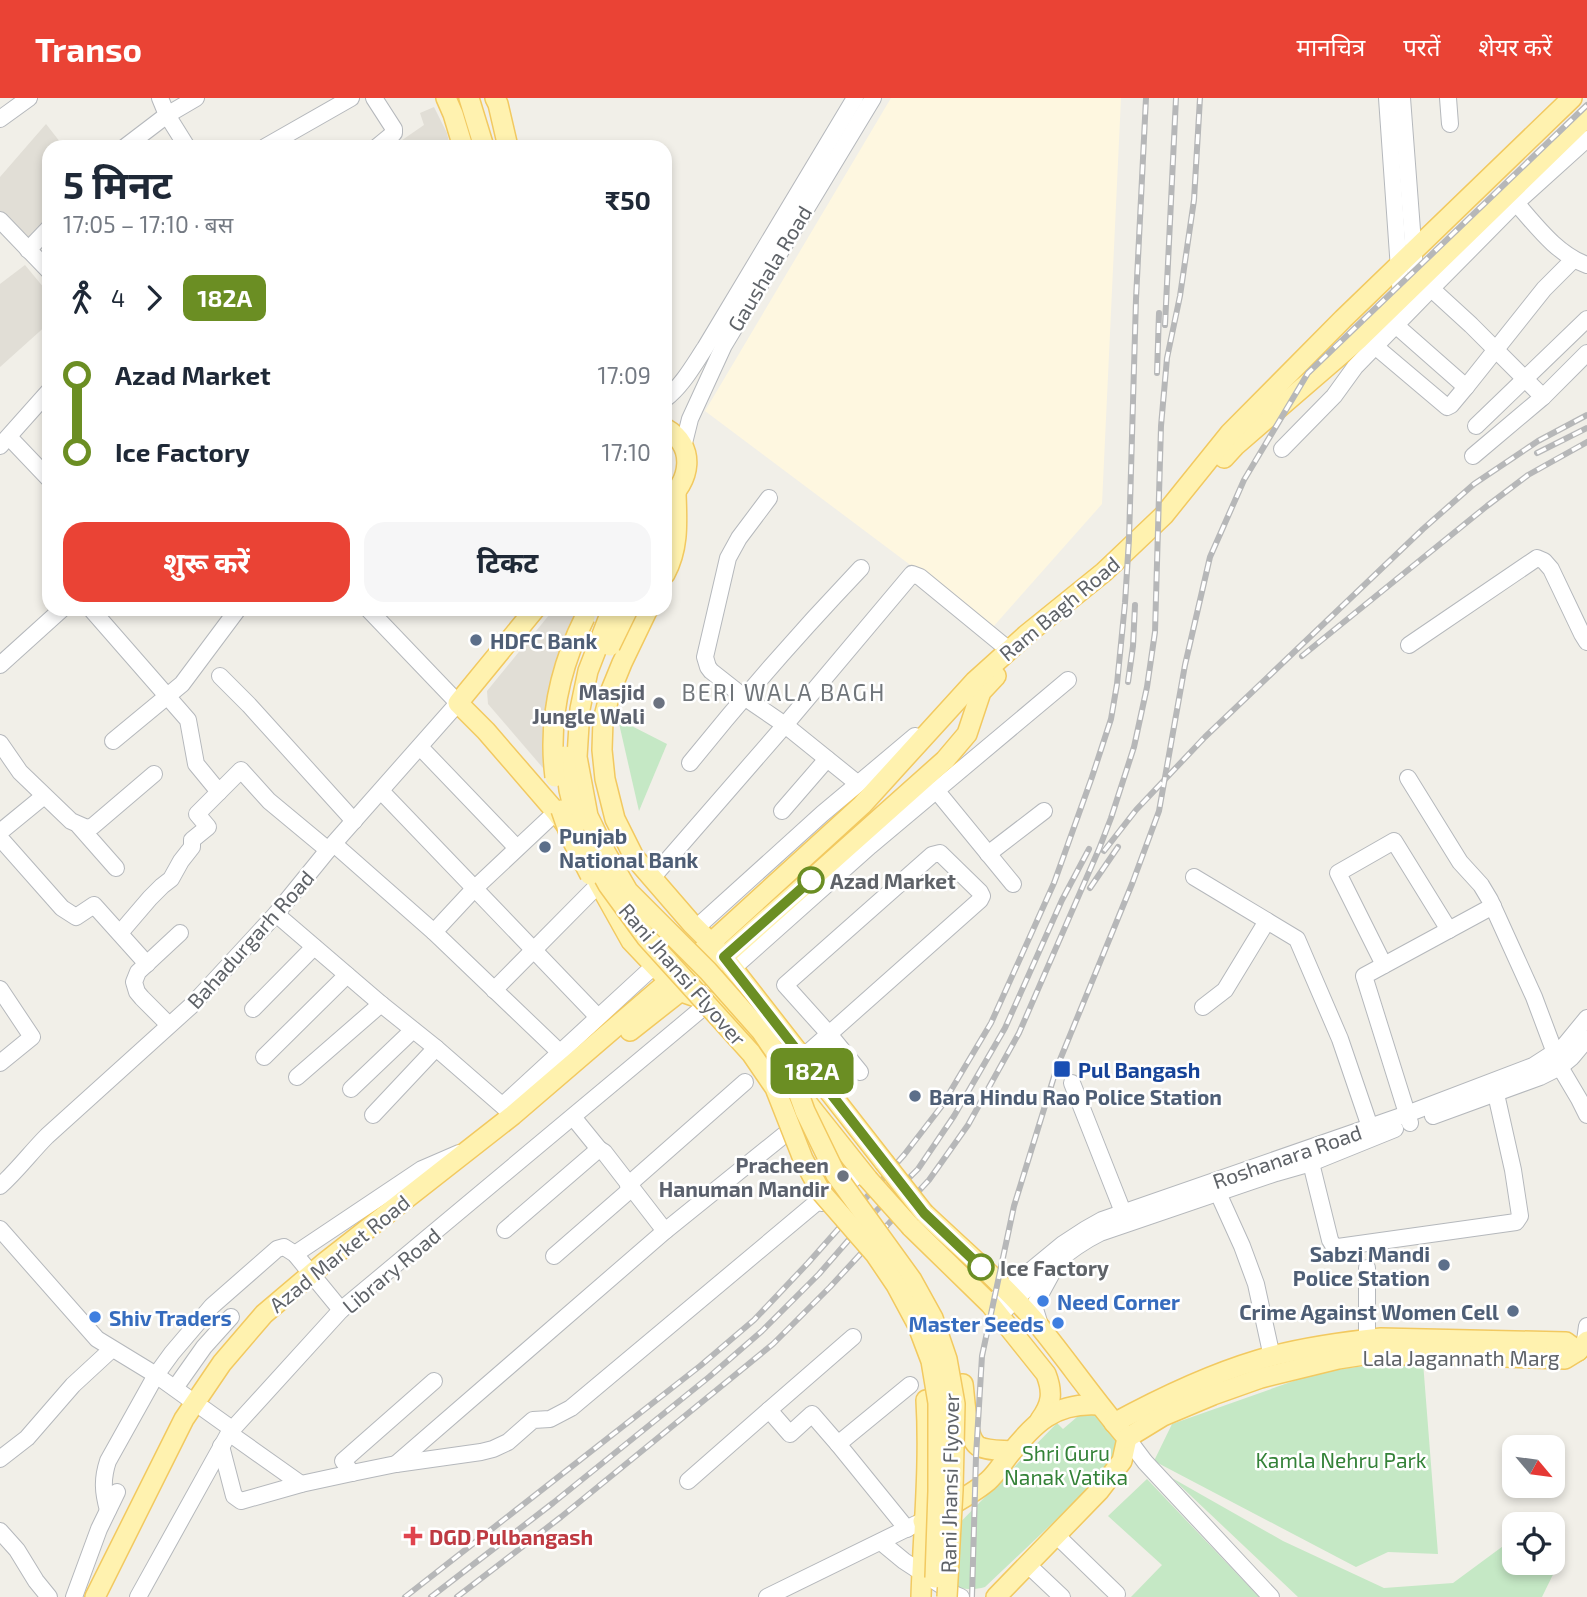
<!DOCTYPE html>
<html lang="hi">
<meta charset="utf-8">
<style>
:root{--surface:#fff;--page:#f6f6f7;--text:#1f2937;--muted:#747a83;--accent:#ea4335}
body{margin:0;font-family:"Exo 2","Noto Sans Devanagari",sans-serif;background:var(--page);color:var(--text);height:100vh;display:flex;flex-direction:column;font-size:26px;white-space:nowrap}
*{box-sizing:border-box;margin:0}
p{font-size:23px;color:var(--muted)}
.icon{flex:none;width:38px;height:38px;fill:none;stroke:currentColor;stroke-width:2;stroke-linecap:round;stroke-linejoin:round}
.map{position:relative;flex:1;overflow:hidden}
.panel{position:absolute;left:42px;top:42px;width:630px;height:476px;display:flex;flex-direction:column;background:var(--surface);border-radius:21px;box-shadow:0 4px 10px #0003}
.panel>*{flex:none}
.badge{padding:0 14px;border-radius:10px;font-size:24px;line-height:46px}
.needle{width:46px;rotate:119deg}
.fabs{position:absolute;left:1502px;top:1337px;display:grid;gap:14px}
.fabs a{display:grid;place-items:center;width:63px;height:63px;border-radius:14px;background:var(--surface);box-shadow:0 4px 10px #0003;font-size:35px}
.map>.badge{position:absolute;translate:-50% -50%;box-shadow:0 0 0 4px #fff}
.legs{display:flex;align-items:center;gap:10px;height:77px;padding:0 21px;font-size:23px}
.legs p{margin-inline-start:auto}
.headline{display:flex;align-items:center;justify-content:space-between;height:119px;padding:0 21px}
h1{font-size:38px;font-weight:700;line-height:52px}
.button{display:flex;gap:14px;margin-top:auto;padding:14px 21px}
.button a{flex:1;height:80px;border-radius:21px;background:var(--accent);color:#fff;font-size:28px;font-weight:700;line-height:80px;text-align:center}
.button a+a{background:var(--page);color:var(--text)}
ul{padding:0 21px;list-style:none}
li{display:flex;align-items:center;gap:24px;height:77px;font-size:26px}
li i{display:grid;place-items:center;width:10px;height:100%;margin:0 9px;background:currentColor}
li i::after{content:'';width:18px;height:18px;margin:-9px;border:5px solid;border-radius:50%;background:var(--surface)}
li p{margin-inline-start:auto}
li:first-child i{background:linear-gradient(#0000 50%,currentColor 0)}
li:last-child i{background:linear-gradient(currentColor 50%,#0000 0)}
header{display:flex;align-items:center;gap:42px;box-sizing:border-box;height:98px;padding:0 35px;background:var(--accent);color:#fff}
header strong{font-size:33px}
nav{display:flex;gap:38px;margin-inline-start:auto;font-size:24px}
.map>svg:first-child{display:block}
.commercial{fill:#fef7e0}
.education{fill:#e1ded6}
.green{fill:#c5e8c5}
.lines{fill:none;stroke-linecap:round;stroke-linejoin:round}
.minor-casing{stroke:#b5b8bc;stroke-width:18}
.major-casing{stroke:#f2c960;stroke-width:22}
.minor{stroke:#fff;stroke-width:16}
.major{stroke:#fff2af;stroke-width:19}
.rail-casing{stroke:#b6b7b8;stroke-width:6}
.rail{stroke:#fff;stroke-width:3.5;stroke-dasharray:10;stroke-linecap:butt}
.major-bridge-casing{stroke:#f2c960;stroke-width:22;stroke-linecap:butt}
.major-bridge{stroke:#fff2af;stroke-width:19}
.line-1-casing{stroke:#fff;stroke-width:16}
.line-1{stroke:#6b8e23;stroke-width:10}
.service-dot{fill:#5c6f8a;stroke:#fff;stroke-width:2.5}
.worship-dot{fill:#6b7280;stroke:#fff;stroke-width:2.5}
.stop-1-dot{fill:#fff;stroke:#6b8e23;stroke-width:3.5}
.transit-dot{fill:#1a4fb4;stroke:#fff;stroke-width:2.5}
.shop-dot{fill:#3f7fe0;stroke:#fff;stroke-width:2.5}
.health-dot{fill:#e0444e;stroke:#fff;stroke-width:2.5}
.labels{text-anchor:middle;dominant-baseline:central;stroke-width:5;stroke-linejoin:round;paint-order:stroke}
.street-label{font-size:21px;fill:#5f6368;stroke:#fff}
.service-label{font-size:21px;font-weight:bold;fill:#4e5e75;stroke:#fff;text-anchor:start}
.worship-label{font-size:21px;font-weight:bold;fill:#5b616d;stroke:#fff;text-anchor:end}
.stop-label{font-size:21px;font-weight:bold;fill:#5f6368;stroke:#fff;text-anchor:start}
.transit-label{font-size:21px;font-weight:bold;fill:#164399;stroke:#fff;text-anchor:start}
.shop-label{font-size:21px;font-weight:bold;fill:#366cbe;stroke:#fff;text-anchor:start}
.park-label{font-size:21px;fill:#348238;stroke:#fff}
.health-label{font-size:21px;font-weight:bold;fill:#be3a42;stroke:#fff;text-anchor:start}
.neighbourhood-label{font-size:23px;letter-spacing:2px;fill:#70757a;stroke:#fff}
</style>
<header>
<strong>Transo</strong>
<nav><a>मानचित्र</a><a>परतें</a><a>शेयर करें</a></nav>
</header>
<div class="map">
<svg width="1587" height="1499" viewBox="0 0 1587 1499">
<rect width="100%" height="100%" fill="#f1efe8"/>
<polygon class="commercial" points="891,0 1121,0 1102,406 993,529 705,313"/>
<g class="education">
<polygon points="434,9 447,35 450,49 392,49 424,27 420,15"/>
<polygon points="46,26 64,49 49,49 49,133 31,150 0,114 0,79"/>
<polygon points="25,167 49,196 49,225 0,269 0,186"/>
<polygon points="554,511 583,511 547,667 543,670 488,606 487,593"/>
</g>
<g class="green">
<polygon points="618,621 667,646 639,713"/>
<polygon points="1400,1264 1423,1264 1438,1456 1388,1454 1356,1469 1154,1363 1172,1326 1322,1273"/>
<path d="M1071 1312 1092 1313 1119 1339 1115 1366 985 1489C972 1493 960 1491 949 1486L946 1439 1057 1325 1063 1331 1077 1319Z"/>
<polygon points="1172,1380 1283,1443 1384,1490 1453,1485 1514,1440 1514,1465 1552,1465 1552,1445 1565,1452 1542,1499 1298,1499"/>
<polygon points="1147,1381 1259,1499 1131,1499 1162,1467 1108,1418"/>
</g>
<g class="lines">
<g class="minor-casing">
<g id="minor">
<polyline points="160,0 167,17 187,49"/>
<polyline points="374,0 394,31 394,35 377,49"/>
<polyline points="1387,0 1401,200"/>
<polyline points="1402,0 1416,185"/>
<polyline points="1448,0 1450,26"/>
<polyline points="0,21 29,0"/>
<polyline points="125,49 167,17 196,0"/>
<polyline points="265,49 351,0"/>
<path d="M1509 97C1533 123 1554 155 1587 167"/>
<polyline points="0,122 49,173"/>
<polyline points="28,152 49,130"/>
<polyline points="1424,184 1471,227 1543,299"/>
<polyline points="1376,249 1447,309 1451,307 1466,289 1391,223"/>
<polyline points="1466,289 1544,191 1573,162"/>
<path d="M665 301C682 288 693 268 705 250L855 0"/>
<polyline points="1476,328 1587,221"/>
<polyline points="9,339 49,381"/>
<polyline points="0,348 49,293"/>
<polyline points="683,349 690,321 724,247 873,0"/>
<polyline points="1282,351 1334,298 1355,269 1431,191 1516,105 1587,41"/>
<polyline points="1473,358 1543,299 1587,255"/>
<polyline points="769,400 739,440 728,460 705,559 708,569 711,573 744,599 785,627 857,685"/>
<polyline points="91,511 188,622 196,666 219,694 241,672 269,703 328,752"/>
<polyline points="1409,547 1537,460 1544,463 1551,471 1582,536 1587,544"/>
<polyline points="0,567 62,511"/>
<polyline points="220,578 249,607 354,723"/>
<polyline points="113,643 182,586 238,511"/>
<polyline points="0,645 20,674 71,723 87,730 93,728 154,676"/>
<polyline points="420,649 517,750"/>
<path d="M690 665C744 598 801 533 861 470"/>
<polyline points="1408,680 1460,764 1481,787 1490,802 1534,899 1555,955"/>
<polyline points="936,692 1013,786"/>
<polyline points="381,693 598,919"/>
<polyline points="782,713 827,661"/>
<polyline points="79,728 116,770"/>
<polyline points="0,734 44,698"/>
<polyline points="0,740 62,810 76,819 94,807 147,866"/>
<polyline points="334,746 434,834 572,966"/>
<polyline points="988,756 1044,713"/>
<polyline points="1194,779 1297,841 1340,941 1370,1029"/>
<polyline points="652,780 785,627 912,476 920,479 1009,552"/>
<polyline points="276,816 381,906 436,950 513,1017"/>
<polyline points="696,830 822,716 915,638"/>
<polyline points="434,834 474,791 556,714"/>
<polyline points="120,835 150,800 162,788 171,781 181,763 192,749 192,742 208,729 197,716 219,694"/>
<polyline points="1384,867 1338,775 1394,743 1449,832"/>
<polyline points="732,871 870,748 1068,582"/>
<polyline points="0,891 32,939 0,965"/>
<polyline points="494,892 599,786"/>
<polyline points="1203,909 1225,892 1267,823"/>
<polyline points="253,911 314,849"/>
<polyline points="169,927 142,900 137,894 134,884 138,874 180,835"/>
<polyline points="264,959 347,877"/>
<polyline points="802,960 980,802 982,798 980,794 940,755 932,757 785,887 829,936 860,974"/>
<polyline points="1560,969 1579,1001 1587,1017"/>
<polyline points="297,979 381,906"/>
<polyline points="1072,985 1123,1114"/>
<polyline points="351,991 413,932"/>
<polyline points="503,1007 654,868"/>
<polyline points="373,1017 436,950"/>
<polyline points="1433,1018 1540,979 1560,969 1572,959 1587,941"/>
<polyline points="573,1019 599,1051"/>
<polyline points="1410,1025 1364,878 1493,808"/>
<polyline points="1311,1065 1330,1142 1333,1147 1338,1149 1516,1124 1520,1118 1513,1072 1496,996"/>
<polyline points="628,1087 745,984"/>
<path d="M0 1088C17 1073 31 1054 47 1038L192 907 276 816 328 752 458 605 368 511"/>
<polyline points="1218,1095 1242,1148 1256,1186 1272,1259"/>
<polyline points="0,1131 97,1241 156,1277 195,1305"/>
<polyline points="505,1132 599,1051 604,1054 665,1133"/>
<polyline points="295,1156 422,1071 459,1055"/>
<polyline points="554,1158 631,1091"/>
<polyline points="1367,1170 1367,1241"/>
<polyline points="990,1206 1063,1146 1086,1131 1102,1122 1407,1016 1533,968 1564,948 1587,920"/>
<path d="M1000 1217C1029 1188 1063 1153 1100 1135L1276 1075 1311 1065 1395 1031"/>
<polyline points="1040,1227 1034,1208 1052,1175"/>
<polyline points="1585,1243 1587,1228"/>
<polyline points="175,1290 204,1249 231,1219"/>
<polyline points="204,1311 232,1331"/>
<polyline points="229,1335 301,1386"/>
<polyline points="1127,1340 1145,1364 1271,1499"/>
<polyline points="838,1346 812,1316 790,1336 769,1312 853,1239"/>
<polyline points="221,1348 234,1398 241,1403 301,1386 352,1375 396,1366 481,1354 493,1351 508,1344 533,1322 550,1321 571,1310 817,1104 823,1105 862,1074"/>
<polyline points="0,1361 27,1340 73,1287 112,1251"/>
<polyline points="396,1366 665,1133 784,1037"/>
<polyline points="352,1375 343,1363 434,1283"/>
<polyline points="688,1383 769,1312"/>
<path d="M108 1412C103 1394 102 1381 108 1363L156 1277 172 1255 212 1208 277 1151 284 1149 295 1156 341 1212"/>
<polyline points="907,1431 838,1346 910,1287"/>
<polyline points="0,1433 17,1452 36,1483 49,1499"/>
<polyline points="1056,1437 1117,1496"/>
<polyline points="881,1444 904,1463 956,1497 961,1499"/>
<polyline points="1027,1466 1062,1499"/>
<polyline points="74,1499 99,1431 117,1394"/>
<polyline points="138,1499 229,1335 341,1212 711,903"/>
<polyline points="767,1499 916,1426"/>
</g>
</g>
<g class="major-casing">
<g id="major">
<polyline points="446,0 453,16 463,49"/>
<polyline points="469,0 484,49"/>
<polyline points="495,0 498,6 508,49"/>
<path d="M665 330C697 348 691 384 665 404"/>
<polyline points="1224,360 1235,348 1359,241 1587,19"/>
<path d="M665 476C679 450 677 424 676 396"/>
<polyline points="535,511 458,605 486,633 556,714 568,730"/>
<polyline points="648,511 622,565 611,592 603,622 602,652 605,681 615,721 634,759 692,826 711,845 724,859 884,1064"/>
<polyline points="598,784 631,843 669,883 679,893 722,908 777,968"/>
<polyline points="630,933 724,859 945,662 967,636 981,594 996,578"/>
<polyline points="805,1002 868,1081"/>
<path d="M924 1115C963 1152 1005 1187 1040 1229 1070 1266 1096 1304 1127 1340L1122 1363 1099 1393 996 1499"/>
<path d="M911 1129 990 1206 1046 1276C1053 1294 1052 1306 1040 1322"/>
<path d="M963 1286C965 1300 966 1340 978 1348 987 1353 1002 1352 1012 1353"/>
<path d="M1114 1325C1160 1300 1208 1277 1258 1262 1295 1251 1342 1244 1381 1240L1566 1244 1578 1253"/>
<polyline points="1127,1340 1163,1318 1213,1297 1261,1280 1338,1261 1364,1257 1445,1257 1565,1261 1578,1253 1587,1243"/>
<path d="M923 1423C945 1410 969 1399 988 1383 996 1376 1002 1366 1009 1357 1034 1325 1055 1304 1099 1307"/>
<polyline points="95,1499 184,1321 222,1265 264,1216 324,1165 513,1017 669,883 862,707 975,583 1026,537 1104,474 1164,417 1230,335 1343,221 1572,0"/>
<path d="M921 1499C923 1433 930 1368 926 1302"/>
</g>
</g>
<use href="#minor" class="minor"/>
<use href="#major" class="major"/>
<g class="rail-casing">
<g id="rail">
<polyline points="1165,227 1176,0"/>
<polyline points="1157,275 1159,215"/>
<polyline points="1537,355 1587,330"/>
<polyline points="1302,558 1487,408 1528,377 1587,344"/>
<polyline points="1128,584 1133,548 1135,507"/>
<polyline points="1104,753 1136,712 1205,639 1423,431 1474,386 1538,343 1587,317"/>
<polyline points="1090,790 1118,749"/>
<polyline points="405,1499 700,1268 754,1222 808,1165 904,1057 941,1009 991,925 1054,785 1092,679 1111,621 1117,586 1125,505 1129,441 1136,201 1146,0"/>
<polyline points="431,1499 553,1405 709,1279 762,1233 819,1176 859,1130 918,1071 954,1018 1005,930 1062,802 1089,751"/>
<polyline points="457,1499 561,1419 773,1246 830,1189 929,1082 968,1027 1019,935 1099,751 1111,720 1134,649 1147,589 1155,534 1161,328 1167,260 1180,198 1194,102 1200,0"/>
<polyline points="972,1499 976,1358 982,1258 1014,1108 1057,969 1132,786 1159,713 1185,567 1210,459 1244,382 1308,275 1587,7"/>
</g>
</g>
<use href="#rail" class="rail"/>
<g class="major-bridge-casing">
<g id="major-bridge">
<polyline points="612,511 588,573 580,611 577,659 588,718 606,755 628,793 708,873 761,933 785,968 796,988 805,1013 836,1077 912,1182 933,1220 947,1261 955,1306 953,1392 947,1499"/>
<polyline points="610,548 628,511"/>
<polyline points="565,658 569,692 577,725"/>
<path d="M555 679C548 623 560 569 585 519"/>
<polyline points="561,712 570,738 590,777"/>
<polyline points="591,756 608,787 646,839 751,955 775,990 803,1061 821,1094 875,1156 896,1187 917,1226 931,1263 938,1305 938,1393 935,1480"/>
<polyline points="884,1064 924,1115"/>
<polyline points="868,1081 911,1129"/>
</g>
</g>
<use href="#major-bridge" class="major-bridge"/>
</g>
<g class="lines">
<g class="line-1-casing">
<polyline id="line-1" points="811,782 724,859 924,1115 981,1169"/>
</g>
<use href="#line-1" class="line-1"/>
</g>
<g class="service-dot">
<circle cx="476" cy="542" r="7"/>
<circle cx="545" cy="749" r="7"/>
<circle cx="915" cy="998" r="7"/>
<circle cx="1444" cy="1167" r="7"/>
<circle cx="1513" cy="1213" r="7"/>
</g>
<g class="worship-dot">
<circle cx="659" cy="605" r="7"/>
<circle cx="843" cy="1078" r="7"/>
</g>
<g class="stop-1-dot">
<circle cx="811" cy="782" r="12"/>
<circle cx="981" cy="1169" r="12"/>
</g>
<rect class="transit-dot" x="1053" y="962" width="18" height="18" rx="3.5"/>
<g class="shop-dot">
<circle cx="1043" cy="1203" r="7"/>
<circle cx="95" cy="1219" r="7"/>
<circle cx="1058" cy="1225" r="7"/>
</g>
<path class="health-dot" d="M409.5 1427.5h7v7h7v7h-7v7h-7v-7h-7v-7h7z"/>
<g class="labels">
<g class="street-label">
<text transform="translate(769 170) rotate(-59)">Gaushala Road</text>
<text transform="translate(1059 510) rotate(-40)">Ram Bagh Road</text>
<text transform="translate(250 841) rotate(-48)">Bahadurgarh Road</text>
<text transform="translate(683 876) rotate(49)">Rani Jhansi Flyover</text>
<text transform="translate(1287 1058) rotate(-19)">Roshanara Road</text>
<text transform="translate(339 1155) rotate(-39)">Azad Market Road</text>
<text transform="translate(391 1172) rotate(-40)">Library Road</text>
<text x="1461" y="1259">Lala Jagannath Marg</text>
<text transform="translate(949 1385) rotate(-89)">Rani Jhansi Flyover</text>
</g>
<g class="service-label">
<text x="490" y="542">HDFC Bank</text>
<text x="559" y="737">Punjab<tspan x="559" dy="24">National Bank</tspan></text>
<text x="929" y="998">Bara Hindu Rao Police Station</text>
<text x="1430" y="1155" text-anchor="end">Sabzi Mandi<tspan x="1430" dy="24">Police Station</tspan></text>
<text x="1499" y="1213" text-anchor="end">Crime Against Women Cell</text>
</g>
<g class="worship-label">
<text x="645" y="593">Masjid<tspan x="645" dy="24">Jungle Wali</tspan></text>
<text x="829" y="1066">Pracheen<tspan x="829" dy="24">Hanuman Mandir</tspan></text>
</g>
<g class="stop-label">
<text x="830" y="782">Azad Market</text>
<text x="1000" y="1169">Ice Factory</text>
</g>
<g class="transit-label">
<text x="1078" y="971">Pul Bangash</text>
</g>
<g class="shop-label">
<text x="1057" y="1203">Need Corner</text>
<text x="109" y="1219">Shiv Traders</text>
<text x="1044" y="1225" text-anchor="end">Master Seeds</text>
</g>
<g class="park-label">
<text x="1066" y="1354">Shri Guru<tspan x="1066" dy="24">Nanak Vatika</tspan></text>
<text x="1341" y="1361">Kamla Nehru Park</text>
</g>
<g class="health-label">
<text x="429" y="1438">DGD Pulbangash</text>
</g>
<g class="neighbourhood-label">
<text x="784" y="594">BERI WALA BAGH</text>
</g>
</g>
</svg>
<div class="fabs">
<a><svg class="needle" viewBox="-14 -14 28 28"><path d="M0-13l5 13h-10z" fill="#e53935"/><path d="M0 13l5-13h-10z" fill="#747a83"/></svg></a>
<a><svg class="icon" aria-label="locate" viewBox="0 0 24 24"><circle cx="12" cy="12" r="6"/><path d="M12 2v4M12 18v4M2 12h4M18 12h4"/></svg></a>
</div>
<b class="badge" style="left:812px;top:973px;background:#6b8e23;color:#fff">182A</b>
<section class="panel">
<div class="headline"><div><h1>5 मिनट</h1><p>17:05 – 17:10 · बस</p></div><b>₹50</b></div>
<div class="legs"><svg class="icon" aria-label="walk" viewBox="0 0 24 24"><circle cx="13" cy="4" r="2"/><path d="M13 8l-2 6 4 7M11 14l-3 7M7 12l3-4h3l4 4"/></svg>4<svg class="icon" aria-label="forward" viewBox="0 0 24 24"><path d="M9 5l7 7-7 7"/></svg><b class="badge" style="background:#6b8e23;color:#fff">182A</b></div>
<ul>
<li><i style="color:#6b8e23"></i><b>Azad Market</b><p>17:09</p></li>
<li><i style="color:#6b8e23"></i><b>Ice Factory</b><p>17:10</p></li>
</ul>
<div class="button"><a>शुरू करें</a><a>टिकट</a></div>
</section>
</div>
